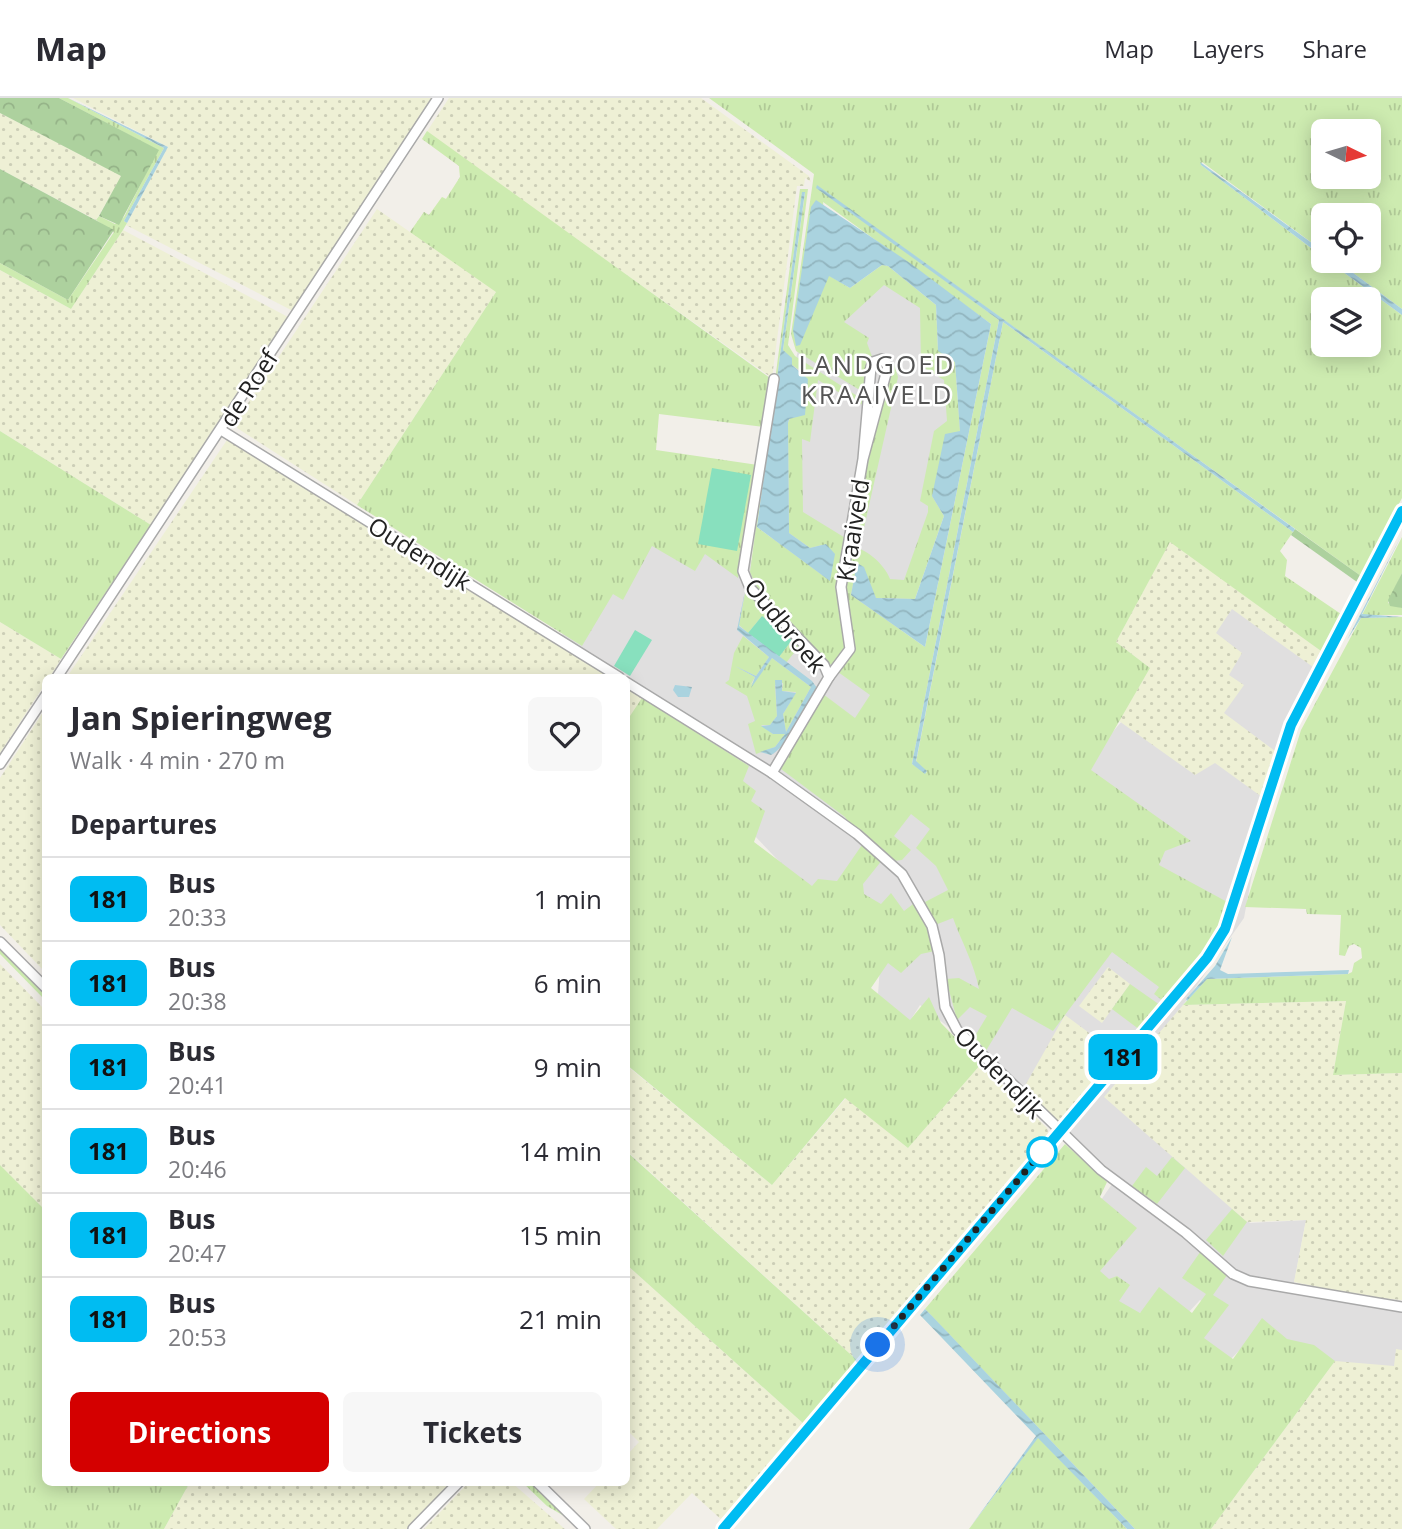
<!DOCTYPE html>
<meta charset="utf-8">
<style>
:root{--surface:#fff;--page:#f7f7f7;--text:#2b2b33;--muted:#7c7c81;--line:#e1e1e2;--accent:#d40000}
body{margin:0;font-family:"Open Sans",sans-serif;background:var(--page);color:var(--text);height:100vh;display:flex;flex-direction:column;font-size:26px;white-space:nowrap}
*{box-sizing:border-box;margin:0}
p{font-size:23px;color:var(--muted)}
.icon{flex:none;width:38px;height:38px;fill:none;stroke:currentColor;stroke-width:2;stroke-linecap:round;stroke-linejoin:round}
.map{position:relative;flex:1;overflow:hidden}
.side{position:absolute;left:42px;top:576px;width:588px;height:812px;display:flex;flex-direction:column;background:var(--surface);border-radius:10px;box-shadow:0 4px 18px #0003}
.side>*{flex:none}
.badge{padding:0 14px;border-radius:10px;font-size:24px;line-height:46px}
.needle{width:46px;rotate:95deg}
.tools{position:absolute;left:1311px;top:21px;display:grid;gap:14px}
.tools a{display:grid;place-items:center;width:70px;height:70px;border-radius:10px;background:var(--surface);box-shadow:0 4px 18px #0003;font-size:35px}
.you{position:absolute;width:35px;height:35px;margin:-18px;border:5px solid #fff;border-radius:50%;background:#1a73e8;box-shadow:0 0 0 10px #1a73e833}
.map>.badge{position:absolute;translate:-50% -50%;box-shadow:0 0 0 4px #fff}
h2{padding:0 28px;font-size:26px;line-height:63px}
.round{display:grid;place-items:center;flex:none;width:74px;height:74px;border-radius:10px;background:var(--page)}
.head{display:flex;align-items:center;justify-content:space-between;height:119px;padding:0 28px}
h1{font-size:33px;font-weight:700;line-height:52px}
.cta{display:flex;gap:14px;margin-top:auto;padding:14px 28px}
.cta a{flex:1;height:80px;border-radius:10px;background:var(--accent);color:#fff;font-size:28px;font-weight:700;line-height:80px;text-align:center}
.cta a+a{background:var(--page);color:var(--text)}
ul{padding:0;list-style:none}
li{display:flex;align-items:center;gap:21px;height:84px;padding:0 28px;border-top:2px solid var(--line)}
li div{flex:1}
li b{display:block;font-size:26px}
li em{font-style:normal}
li .badge{min-width:77px;font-weight:700;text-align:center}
header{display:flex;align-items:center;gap:42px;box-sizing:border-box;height:98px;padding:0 35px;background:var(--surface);border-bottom:2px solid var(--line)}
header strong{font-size:33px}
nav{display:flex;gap:38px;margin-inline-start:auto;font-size:24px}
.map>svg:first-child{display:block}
.residential{fill:#e0dfdf}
.farmland{fill:url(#farmland-dots)}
.grass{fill:url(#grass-tufts);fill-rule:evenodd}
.forest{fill:url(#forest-crowns)}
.pitch{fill:#88e0be}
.water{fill:url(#water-waves)}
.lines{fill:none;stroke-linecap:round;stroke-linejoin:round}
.minor-casing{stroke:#a9a9a9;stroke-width:12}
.minor{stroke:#fff;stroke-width:9}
.line-casing{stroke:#fff;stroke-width:16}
.line{stroke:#00bcf2;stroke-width:10}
.walk{stroke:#222;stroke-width:7;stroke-dasharray:0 12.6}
.stop-dot{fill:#fff;stroke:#00bcf2;stroke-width:3.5}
.labels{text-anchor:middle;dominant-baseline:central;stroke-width:5;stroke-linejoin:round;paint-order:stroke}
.street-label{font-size:24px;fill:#222;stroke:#fff}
.neighbourhood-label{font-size:26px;letter-spacing:2px;fill:#555;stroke:#fff}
</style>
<header>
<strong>Map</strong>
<nav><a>Map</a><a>Layers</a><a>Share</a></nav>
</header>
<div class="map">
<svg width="1402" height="1431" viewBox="0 0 1402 1431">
<defs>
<pattern id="farmland-dots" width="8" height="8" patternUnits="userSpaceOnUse" patternTransform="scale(1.75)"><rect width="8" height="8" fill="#eef0d5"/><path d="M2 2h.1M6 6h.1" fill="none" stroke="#ccceb7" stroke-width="1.8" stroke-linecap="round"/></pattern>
<pattern id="grass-tufts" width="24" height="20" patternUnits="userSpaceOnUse" patternTransform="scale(1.75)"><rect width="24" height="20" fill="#cdebb0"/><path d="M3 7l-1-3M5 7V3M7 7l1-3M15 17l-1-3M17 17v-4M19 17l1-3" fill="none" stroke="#b0c997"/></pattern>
<pattern id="forest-crowns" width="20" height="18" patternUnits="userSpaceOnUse" patternTransform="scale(1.75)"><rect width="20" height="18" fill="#add19e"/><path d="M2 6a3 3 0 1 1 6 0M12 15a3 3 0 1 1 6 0" fill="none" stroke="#95b388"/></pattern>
<pattern id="water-waves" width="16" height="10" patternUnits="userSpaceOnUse" patternTransform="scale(1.75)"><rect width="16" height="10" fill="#aad3df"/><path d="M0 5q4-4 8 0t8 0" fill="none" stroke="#92b5bf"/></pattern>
</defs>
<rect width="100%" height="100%" fill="#f2efe9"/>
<polygon class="residential" points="909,172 969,334 880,594 917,697 1046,712 1228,499 1317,564 1273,663 1244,820 1132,980 1204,1078 1250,1125 1306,1122 1294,1185 1402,1203 1402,1275 1336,1268 1284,1243 1263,1228 1227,1265 1196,1249 1220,1218 1200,1202 1188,1215 1167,1206 1133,1217 1123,1209 1095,1176 1099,1105 1112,1086 1017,1001 951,931 920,907 908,926 878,896 880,869 627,604 626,579 591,579 550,552 655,420 721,463 770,462 786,305 808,208"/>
<g class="farmland">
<polygon points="73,0 433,0 293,213 126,127 168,49"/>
<polygon points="449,0 701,0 809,78 811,84 805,80 804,88 797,88 772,280 545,119 357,407 237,330 236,323 377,111 410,134 424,114 429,117 442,99 446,101 460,79 459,68 422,41"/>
<polygon points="0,15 122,78 96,122 0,71"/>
<polygon points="123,132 288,219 151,427 0,333 0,172 71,211"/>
<polygon points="227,342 342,412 609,579 67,579"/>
<polygon points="1170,443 1321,553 1313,569 1232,511 1216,535 1242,555 1229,577 1244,587 1224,615 1275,653 1262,699 1215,665 1195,677 1119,623 1150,570 1116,544"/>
<polygon points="0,524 61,561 50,579 46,579 45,586 0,655"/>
<polygon points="627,591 642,600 627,624"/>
<polygon points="45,611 46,874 45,874 0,827 0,680"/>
<polygon points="0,866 45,912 45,1112 0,1067"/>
<polygon points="1108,869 1130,886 1102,925 1079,908"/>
<polygon points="1346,903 1333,977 1402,975 1402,1202 1367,1199 1294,1184 1306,1122 1247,1124 1104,999 1183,907"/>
<polygon points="1065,917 1119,957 1059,1026 1022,993"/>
<polygon points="981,966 1047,1030 1049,1038 859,1264 627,1053 626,967 772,1087 846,1000 908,1050"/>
<polygon points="627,1167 805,1327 724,1424 692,1395 657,1431 616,1431 584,1401 600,1384 626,1384 627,1357 639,1344 627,1332"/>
<polygon points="1396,1251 1402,1252 1402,1431 1211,1431 1335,1263 1394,1268"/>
<polygon points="190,1384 453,1384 407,1431 164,1431"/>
<polygon points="469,1384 511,1384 565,1431 424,1431"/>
</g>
<g class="grass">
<polygon points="59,0 68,0 164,50 124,123 127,125 123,132 71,211 0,172 0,165 68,202 114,134 96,122 99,118 115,126 124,119 158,52"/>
<path d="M709 0H1402V211L1337 163H1368V117H1323V153L1202 64 1201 67 1323 159V163H1328L1402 217V400L1361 478 817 88 999 222 912 666 927 675 916 664 1003 224 1293 434 1280 453 1287 462 1285 478 1341 516 1321 553 1170 444 1116 544 1150 570 1091 672 1191 743 1165 753 1159 767 1231 806 1204 851 1163 903 1154 896 1159 889 1112 854 1053 933 1012 910 984 956 972 943 987 918 970 909 957 922 946 881 959 880 979 891C974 865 962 845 953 820L935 827 925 804 948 792 936 768 916 750 930 731 911 716 894 738 911 752 902 762 893 763 851 728 845 719 781 671 823 596 855 620 870 597 838 574 851 552 844 492 850 448C865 450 884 465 890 481L904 482 928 414V408L920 403 934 333 947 323 944 282 921 268 920 210 884 187 844 224 869 240 867 245 873 261 866 290 858 291 796 253 791 236 814 76ZM1323 33H1368V79H1323ZM823 104 991 226 925 549 851 497 857 465 876 500 915 501 944 418 932 398 960 333 955 263 938 252 936 207 888 168 882 167 850 190 830 178ZM1323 201H1368V247H1323Z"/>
<polygon points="427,33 770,280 765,329 659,316 656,352 758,367 738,480 705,456 695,473 652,448 623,502 613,496 582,548 357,407 496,194 410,134 424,114 429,117 442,99 446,101 460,79 459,68 422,41"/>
<path d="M800 91H808L788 247 795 258 865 303 864 307 857 305 818 282 810 344 802 341 803 414 847 441 843 459 848 545 834 570 757 490 750 474ZM802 95H805L783 252 792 267 805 276 788 325 789 435 810 450 822 447 829 482 757 429Z"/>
<polygon points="889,264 894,266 898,279 861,443 852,441"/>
<polygon points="0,333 151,427 61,561 0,524"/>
<polygon points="1402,439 1402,475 1388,505 1402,510 1402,517 1362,517"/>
<polygon points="746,490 801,546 786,565 779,559 792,542 762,518 748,535 739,527"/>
<polygon points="1402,519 1402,975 1333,977 1346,903 1183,907 1207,881 1348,876 1352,874 1354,865 1362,860 1361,850 1354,846 1349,848 1345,858 1339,857 1341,817 1307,816 1306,811 1245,809 1301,632 1361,520"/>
<polygon points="743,538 769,559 756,578 735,568 755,579 750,588 772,560 811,589 786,634 783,616 796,594 782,593 783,585 775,587 777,618 770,627 761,627 773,636 785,636 775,649 756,656 748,626 755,623 747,598 725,585 729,582 734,555"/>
<polygon points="642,600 749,668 743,683 756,693 751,703 765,713 754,744 812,788 818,781 837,783 864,744 883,761 863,786 864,796 881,806 891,795 904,813 917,803 935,853 921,856 901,875 888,865 871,890 910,922 929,899 941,925 981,966 908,1050 845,1000 772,1087 627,967 626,624"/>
<polygon points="0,851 45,897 45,902 0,856"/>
<polygon points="1130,886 1160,907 1140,932 1112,911"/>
<polygon points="1065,1046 1107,1084 1100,1099 1137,1130 1100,1173 1109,1181 1117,1178 1130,1187 1119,1203 1140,1215 1159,1189 1192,1215 1206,1196 1182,1180 1203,1150 1230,1173 1213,1197 1229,1207 1204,1240 1233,1261 1262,1220 1287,1241 1314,1247 1335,1263 1211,1431 1135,1431 925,1211"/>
<polygon points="626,1053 859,1264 805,1327 627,1167"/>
<polygon points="1172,1059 1185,1070 1157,1106 1132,1088 1146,1069 1157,1078"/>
<polygon points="0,1067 45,1112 46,1384 190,1384 164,1431 0,1431"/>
<polygon points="1232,1111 1247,1124 1223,1158 1206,1142"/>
<polygon points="1038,1339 1127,1431 969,1431"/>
<polygon points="522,1384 530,1384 569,1421 547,1408"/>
</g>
<g class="forest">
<polygon points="0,0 59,0 159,52 119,127 99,118 121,78 0,15"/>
<polygon points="0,71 114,132 68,202 0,165"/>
<polygon points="1295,431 1361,478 1357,484 1291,437"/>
<polygon points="1402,475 1402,510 1390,508 1388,502"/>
</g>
<g class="pitch">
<polygon points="712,370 751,377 737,453 698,446"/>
<polygon points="762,518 792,542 779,559 748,535"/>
<polygon points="635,532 652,542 630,578 614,568"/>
</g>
<g class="water">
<polygon points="68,0 168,49 127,125 124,123 164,50"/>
<polygon points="1200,64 1323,153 1323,159 1201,67"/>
<polygon points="817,87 1295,431 1293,434 1003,224 916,663 927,673 925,676 912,666 999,222 816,90"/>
<polygon points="802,94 805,94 783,252 792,260 792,267 808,281 805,317 789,321 788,325 789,435 810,450 826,446 835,456 830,483 757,429"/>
<polygon points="816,102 910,165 991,226 925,549 851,497 857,465 864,469 876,500 915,501 944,418 932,398 945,336 960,333 955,264 938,253 936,207 888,168 882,167 850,190 829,178 800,247 796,248 793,232 811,109"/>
<polygon points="1328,163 1337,163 1402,211 1402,217"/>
<polygon points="1402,436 1362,516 1402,519 1361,520 1347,542"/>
<path d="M745 493 739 528 812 583 817 590C812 605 785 651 771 657L760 654 775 649 785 636H773L761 628 770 627 777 618 775 582H782V593L796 595 783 616 786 634 811 589 772 560 751 590 755 579 735 568 756 578 769 559 737 532Z"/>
<polygon points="675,587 692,589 689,599 678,599 673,592"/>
<polygon points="1232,839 1220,872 1228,876 1349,872 1348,876 1207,881 1187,903 1186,901 1215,868"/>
<polygon points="925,1211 933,1219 1135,1431 1127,1431 1038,1340 971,1428 1036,1338 920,1217"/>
</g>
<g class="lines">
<g class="minor-casing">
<g id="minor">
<polyline points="221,332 619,579"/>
<polyline points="57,579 438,0"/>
<polyline points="829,579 850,551 841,489 863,361 871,269 873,264 882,261 888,268 863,361"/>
<polyline points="626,584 772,675 857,736 902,776 932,828 939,857 945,909 957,932 1101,1072 1186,1135 1233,1176 1249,1183 1402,1209"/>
<polyline points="0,666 46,597"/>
<polyline points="772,675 829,579 824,567 750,490 743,473 774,281"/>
<polyline points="0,844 46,890"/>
<polyline points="537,1384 585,1431"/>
<polyline points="413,1431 459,1384"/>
<polyline points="723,1431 1207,861 1225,831 1291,627 1402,413"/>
</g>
</g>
<use href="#minor" class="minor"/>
</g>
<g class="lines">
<g class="line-casing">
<polyline id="line" points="723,1431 1207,860 1225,831 1291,627 1402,413"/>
</g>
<use href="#line" class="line"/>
<polyline class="walk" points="878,1247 1046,1049 1042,1054"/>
</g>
<circle class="stop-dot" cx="1042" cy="1054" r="14"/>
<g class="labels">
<g class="street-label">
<text transform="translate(248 290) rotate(-57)">de Roef</text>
<text transform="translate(852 432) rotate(-81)">Kraaiveld</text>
<text transform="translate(420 455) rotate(32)">Oudendijk</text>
<text transform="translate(786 527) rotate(51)">Oudbroek</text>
<text transform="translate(1000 974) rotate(46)">Oudendijk</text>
</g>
<g class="neighbourhood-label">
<text x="877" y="266">LANDGOED<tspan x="877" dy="30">KRAAIVELD</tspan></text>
</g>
</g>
</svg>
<div class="tools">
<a><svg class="needle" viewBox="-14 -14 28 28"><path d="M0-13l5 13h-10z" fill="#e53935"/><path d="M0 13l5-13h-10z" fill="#7c7c81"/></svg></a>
<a><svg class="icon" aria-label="locate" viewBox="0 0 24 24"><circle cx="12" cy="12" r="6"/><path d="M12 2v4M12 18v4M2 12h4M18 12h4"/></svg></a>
<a><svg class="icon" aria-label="layers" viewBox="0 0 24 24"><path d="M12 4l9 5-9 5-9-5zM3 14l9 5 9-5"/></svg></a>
</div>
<div class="you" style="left:878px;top:1247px"></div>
<b class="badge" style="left:1123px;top:959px;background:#00bcf2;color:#111">181</b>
<section class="side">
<div class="head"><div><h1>Jan Spieringweg</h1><p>Walk · 4 min · 270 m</p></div><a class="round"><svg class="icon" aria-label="heart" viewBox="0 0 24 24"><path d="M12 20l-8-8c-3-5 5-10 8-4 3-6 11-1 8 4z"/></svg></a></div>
<h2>Departures</h2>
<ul>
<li><span class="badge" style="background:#00bcf2;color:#111">181</span><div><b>Bus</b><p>20:33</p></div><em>1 min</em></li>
<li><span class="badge" style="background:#00bcf2;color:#111">181</span><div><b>Bus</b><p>20:38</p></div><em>6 min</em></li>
<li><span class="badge" style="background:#00bcf2;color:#111">181</span><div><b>Bus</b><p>20:41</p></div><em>9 min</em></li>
<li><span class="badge" style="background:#00bcf2;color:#111">181</span><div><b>Bus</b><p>20:46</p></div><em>14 min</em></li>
<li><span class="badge" style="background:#00bcf2;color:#111">181</span><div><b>Bus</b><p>20:47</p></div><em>15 min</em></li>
<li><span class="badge" style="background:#00bcf2;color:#111">181</span><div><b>Bus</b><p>20:53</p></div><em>21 min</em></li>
</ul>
<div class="cta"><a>Directions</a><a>Tickets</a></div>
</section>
</div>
